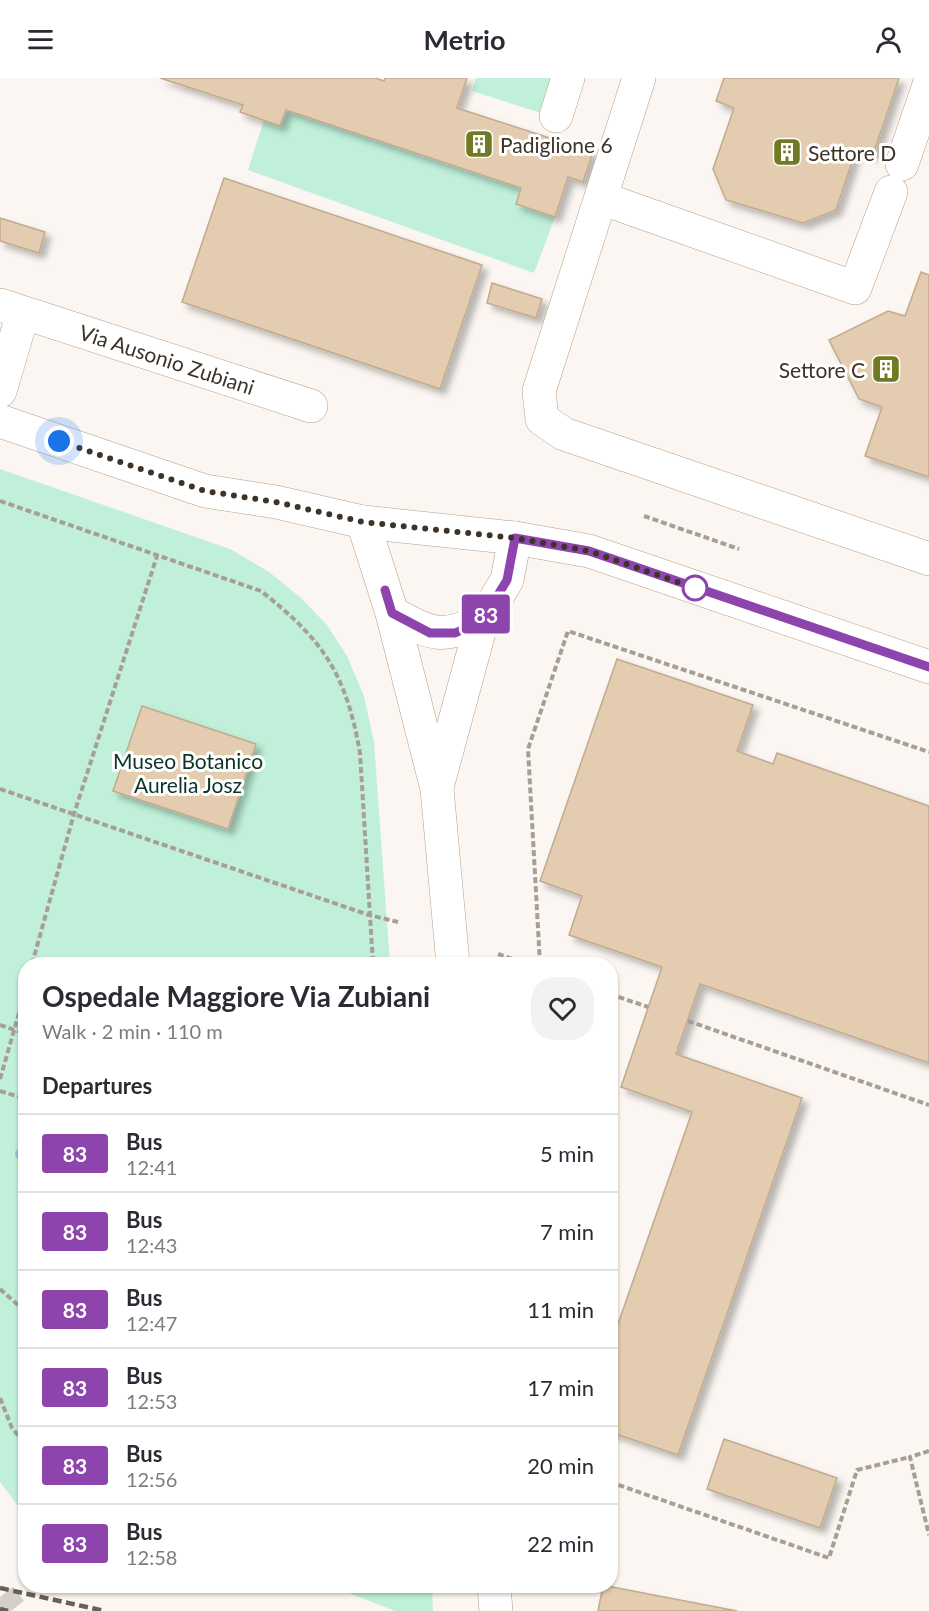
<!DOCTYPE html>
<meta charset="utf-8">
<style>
:root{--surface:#fff;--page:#f2f2f3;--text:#2b2b33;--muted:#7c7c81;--line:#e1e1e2}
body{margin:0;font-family:Lato,sans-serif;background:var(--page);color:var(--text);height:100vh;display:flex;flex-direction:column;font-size:22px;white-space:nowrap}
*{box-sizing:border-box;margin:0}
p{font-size:20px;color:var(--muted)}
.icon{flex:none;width:33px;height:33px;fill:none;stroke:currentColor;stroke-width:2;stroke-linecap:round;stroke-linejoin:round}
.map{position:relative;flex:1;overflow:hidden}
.sheet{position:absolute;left:18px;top:879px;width:600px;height:636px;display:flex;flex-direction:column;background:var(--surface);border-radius:24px;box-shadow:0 2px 4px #0004}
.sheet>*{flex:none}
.badge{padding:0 12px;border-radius:4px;font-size:21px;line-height:39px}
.you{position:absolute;width:30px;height:30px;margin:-15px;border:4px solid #fff;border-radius:50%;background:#1a73e8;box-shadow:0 0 0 9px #1a73e833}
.map>.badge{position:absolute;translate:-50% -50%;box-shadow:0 0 0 3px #fff}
h2{padding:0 24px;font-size:22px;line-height:54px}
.round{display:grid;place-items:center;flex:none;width:63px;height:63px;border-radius:24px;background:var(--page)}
.summary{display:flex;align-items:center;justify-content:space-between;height:102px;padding:0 24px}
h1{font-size:28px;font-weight:700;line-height:45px}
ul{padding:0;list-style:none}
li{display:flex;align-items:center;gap:18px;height:78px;padding:0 24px;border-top:2px solid var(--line)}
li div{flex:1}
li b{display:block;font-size:22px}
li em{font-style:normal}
li .badge{min-width:66px;font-weight:700;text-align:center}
header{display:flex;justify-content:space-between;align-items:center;height:78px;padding:0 24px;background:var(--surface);font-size:27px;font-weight:700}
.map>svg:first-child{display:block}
.green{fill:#c0f0d9}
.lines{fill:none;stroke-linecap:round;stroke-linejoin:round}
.stream{stroke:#9ec2e4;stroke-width:12}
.building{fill:#e3ccaf;stroke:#c1aa8f;stroke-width:1.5;filter:url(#shadow)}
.major-tunnel{stroke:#d5cfc9;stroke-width:33;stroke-dasharray:33 16;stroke-linecap:butt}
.minor-casing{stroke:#b7a085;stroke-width:34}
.path{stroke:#a69f97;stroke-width:4;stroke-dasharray:6 3;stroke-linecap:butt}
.minor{stroke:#fff;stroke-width:33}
.rail{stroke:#685f55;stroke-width:4.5;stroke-dasharray:9 4.5;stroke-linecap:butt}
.line-casing{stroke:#fff;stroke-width:14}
.line{stroke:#8e44ad;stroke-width:9}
.walk{stroke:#3d3328;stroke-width:6;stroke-dasharray:0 10.8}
.stop-dot{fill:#fff;stroke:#8e44ad;stroke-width:3}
.labels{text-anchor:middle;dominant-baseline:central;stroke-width:6;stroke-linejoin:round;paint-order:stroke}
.poi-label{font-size:21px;fill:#3d3328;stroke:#fff;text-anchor:start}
.street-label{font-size:21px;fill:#3d3328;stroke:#fff}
.park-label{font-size:21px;fill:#0a3525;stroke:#fff}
</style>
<header><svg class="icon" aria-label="menu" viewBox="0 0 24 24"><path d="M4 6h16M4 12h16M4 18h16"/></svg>Metrio<svg class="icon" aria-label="person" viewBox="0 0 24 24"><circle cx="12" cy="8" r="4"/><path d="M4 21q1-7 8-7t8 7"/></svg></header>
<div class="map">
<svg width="929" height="1533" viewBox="0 0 929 1533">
<defs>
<filter id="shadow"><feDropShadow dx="5.5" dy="5.5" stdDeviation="3" flood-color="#0004"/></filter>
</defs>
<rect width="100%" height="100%" fill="#fbf6f1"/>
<g class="green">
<polygon points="476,0 552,0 541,35 472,13"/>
<polygon points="286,32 521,110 555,139 534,195 248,92 264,42 280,48"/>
<polygon points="0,391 230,471 269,494 301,520 327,547 347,578 364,618 374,664 390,886 26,886 25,1437 0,1404"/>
<polygon points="331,1508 432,1508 433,1533 395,1533"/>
</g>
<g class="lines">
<polyline class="stream" points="21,1076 26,1078"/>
</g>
<g class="building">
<polygon points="160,0 375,0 384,3 385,0 467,0 457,30 593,74 583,104 568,99 555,139 516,126 521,110 286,32 280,48 240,34 243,27"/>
<polygon points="724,0 899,0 873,77 856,72 836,132 803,145 726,122 713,91 734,30 716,23"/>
<polygon points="224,100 482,187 440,311 182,224"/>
<polygon points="0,140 45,154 39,175 0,163"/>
<polygon points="921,194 929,197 929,399 865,378 882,329 859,321 829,262 888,233 905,238"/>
<polygon points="492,205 542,221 536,240 487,225"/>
<polygon points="617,581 753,627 737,673 773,686 777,675 929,728 929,985 700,906 676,976 802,1020 678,1377 610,1354 610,1269 692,1034 621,1009 662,889 569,857 582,818 540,803"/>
<polygon points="142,628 256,666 228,751 113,713"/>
<polygon points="724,1361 837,1400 820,1450 707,1411"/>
<polygon points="603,1508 607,1508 737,1533 598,1533"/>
</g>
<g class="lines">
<polyline class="major-tunnel" points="0,1519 11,1533"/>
<g class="minor-casing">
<g id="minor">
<polyline points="639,0 539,313 542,341 564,356 929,481"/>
<polyline points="556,38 568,0"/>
<polyline points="902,86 929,7"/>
<polyline points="601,120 855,210 891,114"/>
<polyline points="0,227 311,328"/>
<polyline points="0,313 23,235"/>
<polyline points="0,343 205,413 276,424 363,444 515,460 589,473 929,589"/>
<polyline points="363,444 392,535 437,711 453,886"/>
<path d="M392 535C432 556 438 562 482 543"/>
<polyline points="437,709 482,543 507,502 515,460"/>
<polyline points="494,1508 496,1533"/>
</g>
</g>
<g class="path">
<path d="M0 423 261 513C323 562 346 595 360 675L373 886"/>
<polyline points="644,438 739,471"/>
<polyline points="0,711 369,837 398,844"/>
<polyline points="498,876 527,886"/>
<polyline points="32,886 74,736 157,478"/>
<polyline points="540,886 528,671 568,553 929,674"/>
<polyline points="610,916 648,929"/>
<polyline points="688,943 929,1027"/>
<polyline points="0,947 26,956"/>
<polyline points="0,1001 26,911"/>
<polyline points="0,1013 26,1021"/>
<polyline points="0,1211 26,1234"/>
<polyline points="0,1320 12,1350 26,1367"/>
<polyline points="929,1373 910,1379 929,1457"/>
<polyline points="610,1404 829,1480 857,1392 910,1379"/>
</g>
<use href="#minor" class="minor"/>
<g class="rail">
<polyline points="0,1510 105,1533"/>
<polyline points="0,1531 8,1533"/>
</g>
</g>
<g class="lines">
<g class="line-casing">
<polyline id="line" points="385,512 392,535 430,555 455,555 482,543 507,502 515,460 589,473 929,589"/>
</g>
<use href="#line" class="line"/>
<polyline class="walk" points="59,363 205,413 276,424 363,444 515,460 589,473 695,510"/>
</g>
<defs>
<g id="building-square" transform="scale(1.5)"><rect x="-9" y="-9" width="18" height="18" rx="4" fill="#727923" stroke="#fff"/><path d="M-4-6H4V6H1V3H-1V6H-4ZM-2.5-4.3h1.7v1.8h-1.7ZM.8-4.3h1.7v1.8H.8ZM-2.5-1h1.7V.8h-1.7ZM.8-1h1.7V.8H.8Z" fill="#fff"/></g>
</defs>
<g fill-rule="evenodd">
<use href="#building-square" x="479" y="66"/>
<use href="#building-square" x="787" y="74"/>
<use href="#building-square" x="886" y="291"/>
</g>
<circle class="stop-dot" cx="695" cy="510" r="12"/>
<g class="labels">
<g class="poi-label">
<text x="500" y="66">Padiglione 6</text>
<text x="808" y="74">Settore D</text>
<text x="865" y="291" text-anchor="end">Settore C</text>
</g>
<g class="street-label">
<text transform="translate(167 281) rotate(18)">Via Ausonio Zubiani</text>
</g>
<g class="park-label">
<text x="188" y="682">Museo Botanico<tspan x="188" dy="24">Aurelia Josz</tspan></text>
</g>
</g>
</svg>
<div class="you" style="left:59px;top:363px"></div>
<b class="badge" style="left:486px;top:536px;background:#8e44ad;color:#fff">83</b>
<section class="sheet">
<div class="summary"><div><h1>Ospedale Maggiore Via Zubiani</h1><p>Walk · 2 min · 110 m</p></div><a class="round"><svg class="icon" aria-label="heart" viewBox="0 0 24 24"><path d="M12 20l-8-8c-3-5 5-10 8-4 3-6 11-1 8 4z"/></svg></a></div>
<h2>Departures</h2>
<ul>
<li><span class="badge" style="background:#8e44ad;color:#fff">83</span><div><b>Bus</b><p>12:41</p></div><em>5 min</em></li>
<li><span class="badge" style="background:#8e44ad;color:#fff">83</span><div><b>Bus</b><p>12:43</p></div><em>7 min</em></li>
<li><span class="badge" style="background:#8e44ad;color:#fff">83</span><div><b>Bus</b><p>12:47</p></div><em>11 min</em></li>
<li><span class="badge" style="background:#8e44ad;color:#fff">83</span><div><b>Bus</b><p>12:53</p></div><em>17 min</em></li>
<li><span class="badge" style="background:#8e44ad;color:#fff">83</span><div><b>Bus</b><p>12:56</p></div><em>20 min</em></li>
<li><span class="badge" style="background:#8e44ad;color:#fff">83</span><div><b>Bus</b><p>12:58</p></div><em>22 min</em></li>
</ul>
</section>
</div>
